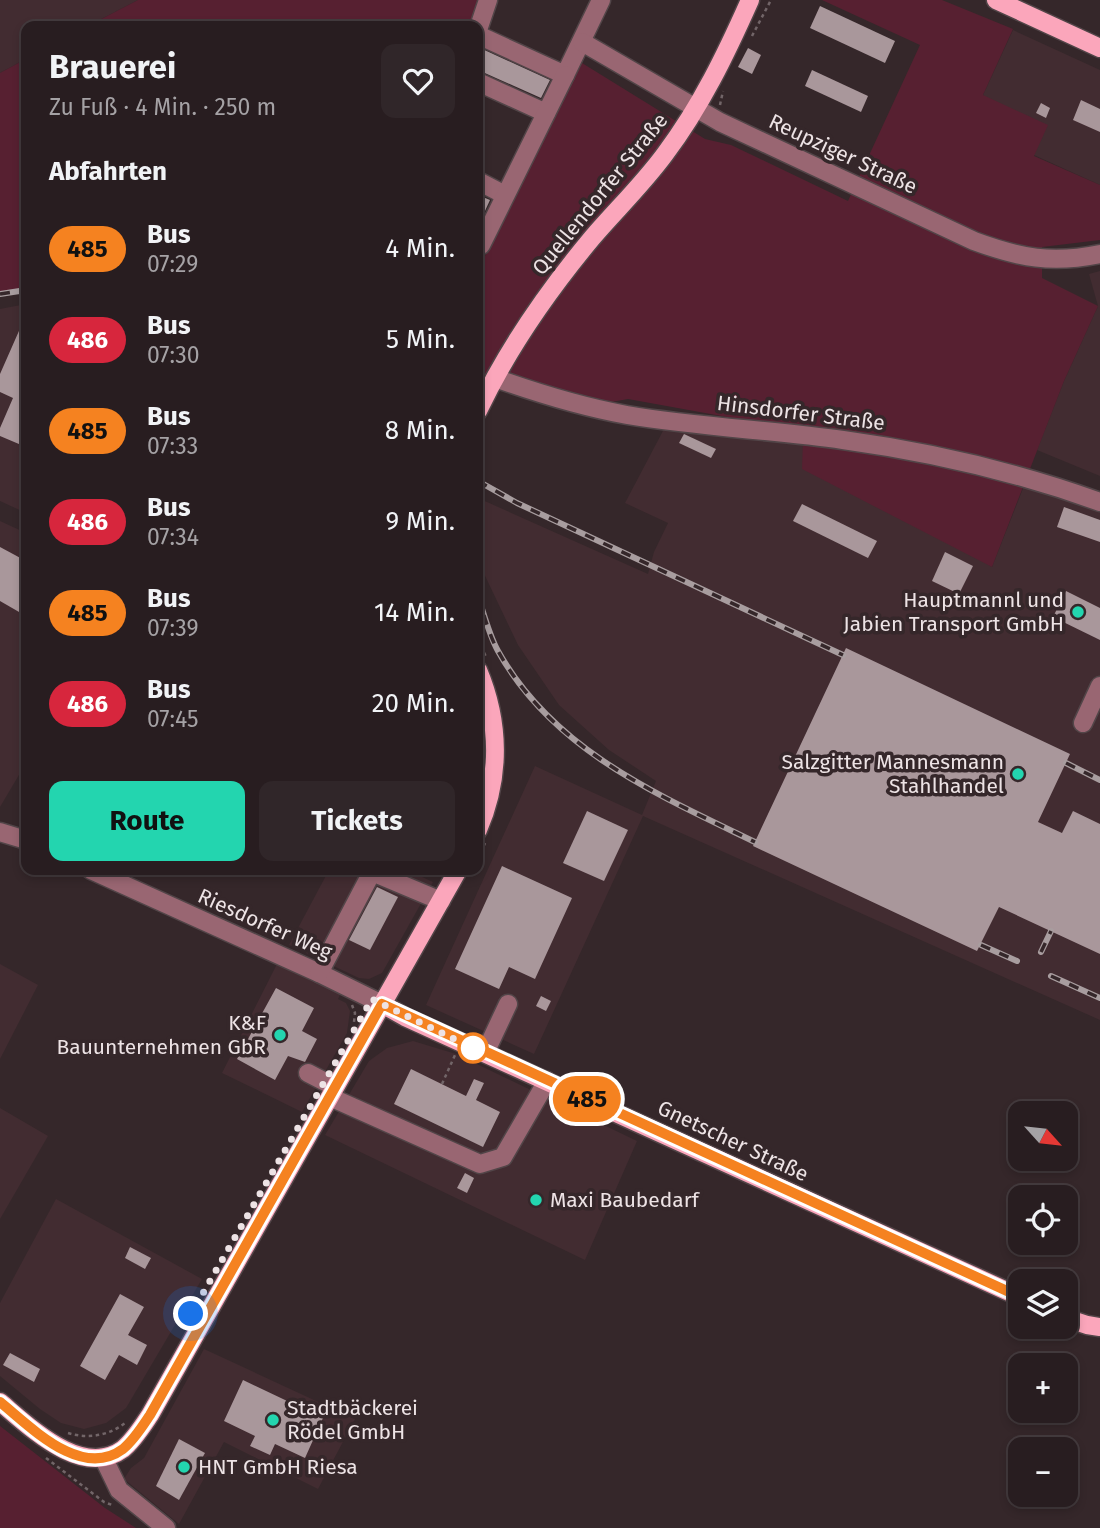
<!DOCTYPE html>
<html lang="de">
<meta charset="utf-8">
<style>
:root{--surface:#281d20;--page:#302629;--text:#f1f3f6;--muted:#a5a2a5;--line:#443b3e;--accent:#23d5af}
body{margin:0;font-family:"Fira Sans",sans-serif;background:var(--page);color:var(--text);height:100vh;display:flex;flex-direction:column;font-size:26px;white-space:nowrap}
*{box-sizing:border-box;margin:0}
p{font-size:23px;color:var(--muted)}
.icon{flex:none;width:38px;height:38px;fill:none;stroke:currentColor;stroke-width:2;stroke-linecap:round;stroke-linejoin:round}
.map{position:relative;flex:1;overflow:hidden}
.drawer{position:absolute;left:21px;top:21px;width:462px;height:854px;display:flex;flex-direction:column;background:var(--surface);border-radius:14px;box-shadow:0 4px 10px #0003,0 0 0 2px var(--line)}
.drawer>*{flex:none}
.badge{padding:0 14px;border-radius:23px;font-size:24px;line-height:46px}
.needle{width:46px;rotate:117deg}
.controls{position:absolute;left:1008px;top:1101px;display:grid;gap:14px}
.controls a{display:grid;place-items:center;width:70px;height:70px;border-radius:14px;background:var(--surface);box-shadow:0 4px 10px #0003,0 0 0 2px var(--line);font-size:35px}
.you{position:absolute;width:35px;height:35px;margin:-18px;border:5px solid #fff;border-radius:50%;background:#1a73e8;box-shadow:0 0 0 10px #1a73e833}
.map>.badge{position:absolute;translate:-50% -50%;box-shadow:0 0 0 4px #fff}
h2{padding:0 28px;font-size:26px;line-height:63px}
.round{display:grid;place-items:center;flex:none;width:74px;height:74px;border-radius:14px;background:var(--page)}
.head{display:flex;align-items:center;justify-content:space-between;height:119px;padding:0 28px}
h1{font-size:33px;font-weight:700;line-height:52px}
.action{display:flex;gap:14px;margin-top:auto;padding:14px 28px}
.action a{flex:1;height:80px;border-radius:14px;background:var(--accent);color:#111;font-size:28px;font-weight:700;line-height:80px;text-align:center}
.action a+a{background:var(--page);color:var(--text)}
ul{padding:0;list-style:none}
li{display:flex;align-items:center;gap:21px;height:91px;padding:0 28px}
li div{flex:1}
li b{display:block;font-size:26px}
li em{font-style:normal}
li .badge{min-width:77px;font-weight:700;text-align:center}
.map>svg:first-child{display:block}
.built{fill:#422c31}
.green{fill:#572031}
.building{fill:#a9979b}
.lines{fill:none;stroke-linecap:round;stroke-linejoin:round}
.minor-casing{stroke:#524548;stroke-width:21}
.major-casing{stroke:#524548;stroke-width:21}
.path{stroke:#726568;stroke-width:2.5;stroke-dasharray:3.5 3.5;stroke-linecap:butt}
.minor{stroke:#996672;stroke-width:18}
.major{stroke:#fba6bb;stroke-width:18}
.rail-casing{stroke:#a89d9f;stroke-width:6}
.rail{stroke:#35272a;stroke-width:3.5;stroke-dasharray:10;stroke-linecap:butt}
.line-casing{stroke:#fff;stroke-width:16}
.line{stroke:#f58220;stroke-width:10}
.walk{stroke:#ede3e5;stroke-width:7;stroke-dasharray:0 12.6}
.poi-dot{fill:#23d5af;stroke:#35272a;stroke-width:2.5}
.stop-dot{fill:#fff;stroke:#f58220;stroke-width:3.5}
.labels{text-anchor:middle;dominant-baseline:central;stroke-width:7;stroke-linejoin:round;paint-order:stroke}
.street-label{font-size:21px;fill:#ede3e5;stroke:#35272a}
.poi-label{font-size:21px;fill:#ede3e5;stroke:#35272a;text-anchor:end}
</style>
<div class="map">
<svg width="1100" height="1528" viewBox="0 0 1100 1528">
<rect width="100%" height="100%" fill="#35272a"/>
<g class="built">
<polygon points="0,0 138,0 88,26 26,26 26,59 0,73"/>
<polygon points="1013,30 1100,70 1100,185 1034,155 983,95"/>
<polygon points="1100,271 1100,476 1037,450 1064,381 1098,306 1089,274"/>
<polygon points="26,304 26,513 0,501 0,309"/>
<polygon points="664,429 803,441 992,567 1024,486 1100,511 1100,1020 643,816 534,1054 426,1005 535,766 642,815 656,781 609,750 559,705 518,645 478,561 478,498 648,574 654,552 668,523 625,503"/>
<polygon points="0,521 26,533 26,763 0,807"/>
<polygon points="329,870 407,870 433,882 382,973 369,979 359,978 289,945"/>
<polygon points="0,964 38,985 0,1059"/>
<polygon points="277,964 341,993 338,999 346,1003 350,1011 347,1033 302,1112 222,1073"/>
<polygon points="413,1041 456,1054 637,1141 585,1260 325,1135 369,1061 387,1048"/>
<polygon points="0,1108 48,1136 0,1219"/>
<polygon points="56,1199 202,1279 126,1408 106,1423 84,1429 61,1423 40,1409 0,1376 0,1303"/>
<polygon points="204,1349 355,1419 318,1489 224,1442 179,1524 124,1479 131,1468 144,1458"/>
</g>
<g class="green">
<polygon points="138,0 488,0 478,26 88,26"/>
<polygon points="822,0 942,0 1013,29 983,95 1048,125 1034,156 1100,185 1100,240 1042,247 1042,278 1098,306 1064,381 992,567 802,469 803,441 749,421 628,399 606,403 510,376 478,395 478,259 483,260 582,63 705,139 731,145 848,201 920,45"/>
<polygon points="26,59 26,290 0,294 0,73"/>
<polygon points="0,1426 105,1508 136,1528 0,1528"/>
</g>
<g class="building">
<polygon points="820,6 895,41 885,63 810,28"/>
<polygon points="480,48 550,80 541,98 478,70"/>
<polygon points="748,48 761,55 752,74 738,67"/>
<polygon points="812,70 868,96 861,112 805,86"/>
<polygon points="1081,100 1100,109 1100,132 1073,120"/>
<polygon points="1041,103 1050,108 1046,118 1036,113"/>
<polygon points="478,195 490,200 479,224 478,224"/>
<polygon points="26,315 26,447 0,436 0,428 13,398 0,392 0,374"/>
<polygon points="684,434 716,449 711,458 679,443"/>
<polygon points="802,504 877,541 868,558 793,521"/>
<polygon points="1064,507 1100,520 1100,542 1057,527"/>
<polygon points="0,547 26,561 26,616 0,601"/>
<polygon points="945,552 973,566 959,594 932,581"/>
<polygon points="1066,591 1100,608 1100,640 1053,617"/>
<polygon points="846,648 1070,754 1038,822 1062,833 1073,811 1100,824 1100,954 999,907 977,951 753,846"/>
<polygon points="587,811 628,830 604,881 563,863"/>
<polygon points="502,866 572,898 535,979 509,967 499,989 455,969"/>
<polygon points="377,887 398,897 370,950 349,940"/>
<polygon points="276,988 314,1008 302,1031 317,1039 305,1062 288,1056 275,1080 237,1059"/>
<polygon points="541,996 551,1001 546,1011 536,1006"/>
<polygon points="411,1069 466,1096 474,1079 484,1083 476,1100 500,1112 483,1147 394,1104"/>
<polygon points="465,1173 474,1178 467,1193 457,1188"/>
<polygon points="130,1247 151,1258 145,1269 125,1258"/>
<polygon points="120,1294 144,1307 128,1335 147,1345 137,1365 119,1355 105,1380 80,1366"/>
<polygon points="10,1353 40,1369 34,1382 3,1365"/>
<polygon points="243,1380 323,1418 305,1458 275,1444 270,1455 250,1446 255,1436 224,1421"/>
<polygon points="179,1439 205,1453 179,1500 156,1486"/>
</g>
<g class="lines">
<g class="minor-casing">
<g id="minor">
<polyline points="478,30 488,0"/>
<polyline points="478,35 565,75 601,0"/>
<path d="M582 42 720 122 974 241C1020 258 1052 264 1100 254"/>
<polyline points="478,82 546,113"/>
<polyline points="478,181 505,195"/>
<polyline points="478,244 481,245 565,75"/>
<path d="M495 378C537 393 583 407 627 415 699 427 772 430 843 440 931 452 1017 472 1100 502"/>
<polyline points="1083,723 1100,686"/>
<polyline points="0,832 26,840"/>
<polyline points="91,870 319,973 382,1004"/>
<polyline points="319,973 372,872 441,901"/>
<polyline points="485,1053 508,1004"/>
<polyline points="308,1073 335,1087"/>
<polyline points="330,1097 480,1164 503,1157 547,1081"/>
<polyline points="103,1457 119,1490 166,1528"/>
</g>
</g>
<g class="major-casing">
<g id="major">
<polyline points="996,0 1100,48"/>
<path d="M478 411C508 348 547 292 592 238 616 210 643 184 665 154 701 106 726 54 750 0"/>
<path d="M478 670C500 722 501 777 478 830"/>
<polyline points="382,1004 405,1017 1020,1297"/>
<polyline points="1066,1318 1087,1325 1100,1327"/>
<path d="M0 1402C30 1427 82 1479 123 1449 134 1440 142 1427 150 1415L458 870"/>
</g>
</g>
<g class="path">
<polyline points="752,36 771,0"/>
<polyline points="720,105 723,91"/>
<polyline points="478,438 484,425"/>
<polyline points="478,640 487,659"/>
<polyline points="478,859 485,843"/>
<polyline points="352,1005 355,1013 354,1022"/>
<polyline points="442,1084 455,1055"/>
<path d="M68 1433C88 1439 108 1436 125 1423"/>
<polyline points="46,1458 104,1502 112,1505"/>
</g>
<use href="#minor" class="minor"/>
<use href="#major" class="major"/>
<g class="rail-casing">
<g id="rail">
<polyline points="0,294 26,290"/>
<polyline points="478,481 517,503 843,655"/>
<path d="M478 596C484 614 489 635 498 651 553 750 658 795 755 842"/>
<polyline points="1066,763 1100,780"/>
<polyline points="981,945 1017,961"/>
<polyline points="1041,952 1051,931"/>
<polyline points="1051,976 1100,998"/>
</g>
</g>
<use href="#rail" class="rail"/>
</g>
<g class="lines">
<g class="line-casing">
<path id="line" d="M0 1402C31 1427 81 1480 123 1449 134 1440 142 1427 150 1415L382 1004 1020 1297"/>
</g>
<use href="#line" class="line"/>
<polyline class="walk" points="191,1314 372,999 473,1048"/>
</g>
<g class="poi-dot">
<circle cx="1078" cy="612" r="7"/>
<circle cx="1018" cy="774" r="7"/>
<circle cx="280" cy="1035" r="7"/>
<circle cx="536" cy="1200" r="7"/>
<circle cx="273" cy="1420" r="7"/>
<circle cx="184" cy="1467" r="7"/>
</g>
<circle class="stop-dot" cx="473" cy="1048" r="14"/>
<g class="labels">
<g class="street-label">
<text transform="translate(843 154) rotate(25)">Reupziger Straße</text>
<text transform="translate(600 194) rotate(-51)">Quellendorfer Straße</text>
<text transform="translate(801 413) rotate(7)">Hinsdorfer Straße</text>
<text transform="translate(265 924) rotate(24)">Riesdorfer Weg</text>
<text transform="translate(733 1141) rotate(25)">Gnetscher Straße</text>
</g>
<g class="poi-label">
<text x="1064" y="600">Hauptmannl und<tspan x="1064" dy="24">Jabien Transport GmbH</tspan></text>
<text x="1004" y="762">Salzgitter Mannesmann<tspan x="1004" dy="24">Stahlhandel</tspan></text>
<text x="266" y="1023">K&amp;F<tspan x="266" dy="24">Bauunternehmen GbR</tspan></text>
<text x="550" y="1200" text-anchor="start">Maxi Baubedarf</text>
<text x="287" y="1408" text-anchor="start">Stadtbäckerei<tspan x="287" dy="24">Rödel GmbH</tspan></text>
<text x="198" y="1467" text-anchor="start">HNT GmbH Riesa</text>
</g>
</g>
</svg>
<div class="controls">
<a><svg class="needle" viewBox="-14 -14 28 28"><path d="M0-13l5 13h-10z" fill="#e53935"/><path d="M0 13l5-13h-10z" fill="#a5a2a5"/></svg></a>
<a><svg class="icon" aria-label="locate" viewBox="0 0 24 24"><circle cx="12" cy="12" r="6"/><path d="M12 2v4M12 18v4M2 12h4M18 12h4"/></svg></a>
<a><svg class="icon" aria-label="layers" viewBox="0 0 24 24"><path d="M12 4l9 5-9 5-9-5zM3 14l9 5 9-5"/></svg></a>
<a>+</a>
<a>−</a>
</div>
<div class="you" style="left:191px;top:1314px"></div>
<b class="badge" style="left:587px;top:1099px;background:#f58220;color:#111">485</b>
<section class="drawer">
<div class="head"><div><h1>Brauerei</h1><p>Zu Fuß · 4 Min. · 250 m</p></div><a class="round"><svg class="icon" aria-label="heart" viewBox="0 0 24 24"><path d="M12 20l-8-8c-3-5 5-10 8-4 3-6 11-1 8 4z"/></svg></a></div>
<h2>Abfahrten</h2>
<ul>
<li><span class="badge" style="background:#f58220;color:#111">485</span><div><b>Bus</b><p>07:29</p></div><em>4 Min.</em></li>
<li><span class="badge" style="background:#d7263d;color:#fff">486</span><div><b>Bus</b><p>07:30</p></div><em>5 Min.</em></li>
<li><span class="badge" style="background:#f58220;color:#111">485</span><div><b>Bus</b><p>07:33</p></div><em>8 Min.</em></li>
<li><span class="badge" style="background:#d7263d;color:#fff">486</span><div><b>Bus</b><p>07:34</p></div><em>9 Min.</em></li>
<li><span class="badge" style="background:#f58220;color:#111">485</span><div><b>Bus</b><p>07:39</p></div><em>14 Min.</em></li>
<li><span class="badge" style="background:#d7263d;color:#fff">486</span><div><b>Bus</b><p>07:45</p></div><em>20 Min.</em></li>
</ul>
<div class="action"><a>Route</a><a>Tickets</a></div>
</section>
</div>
